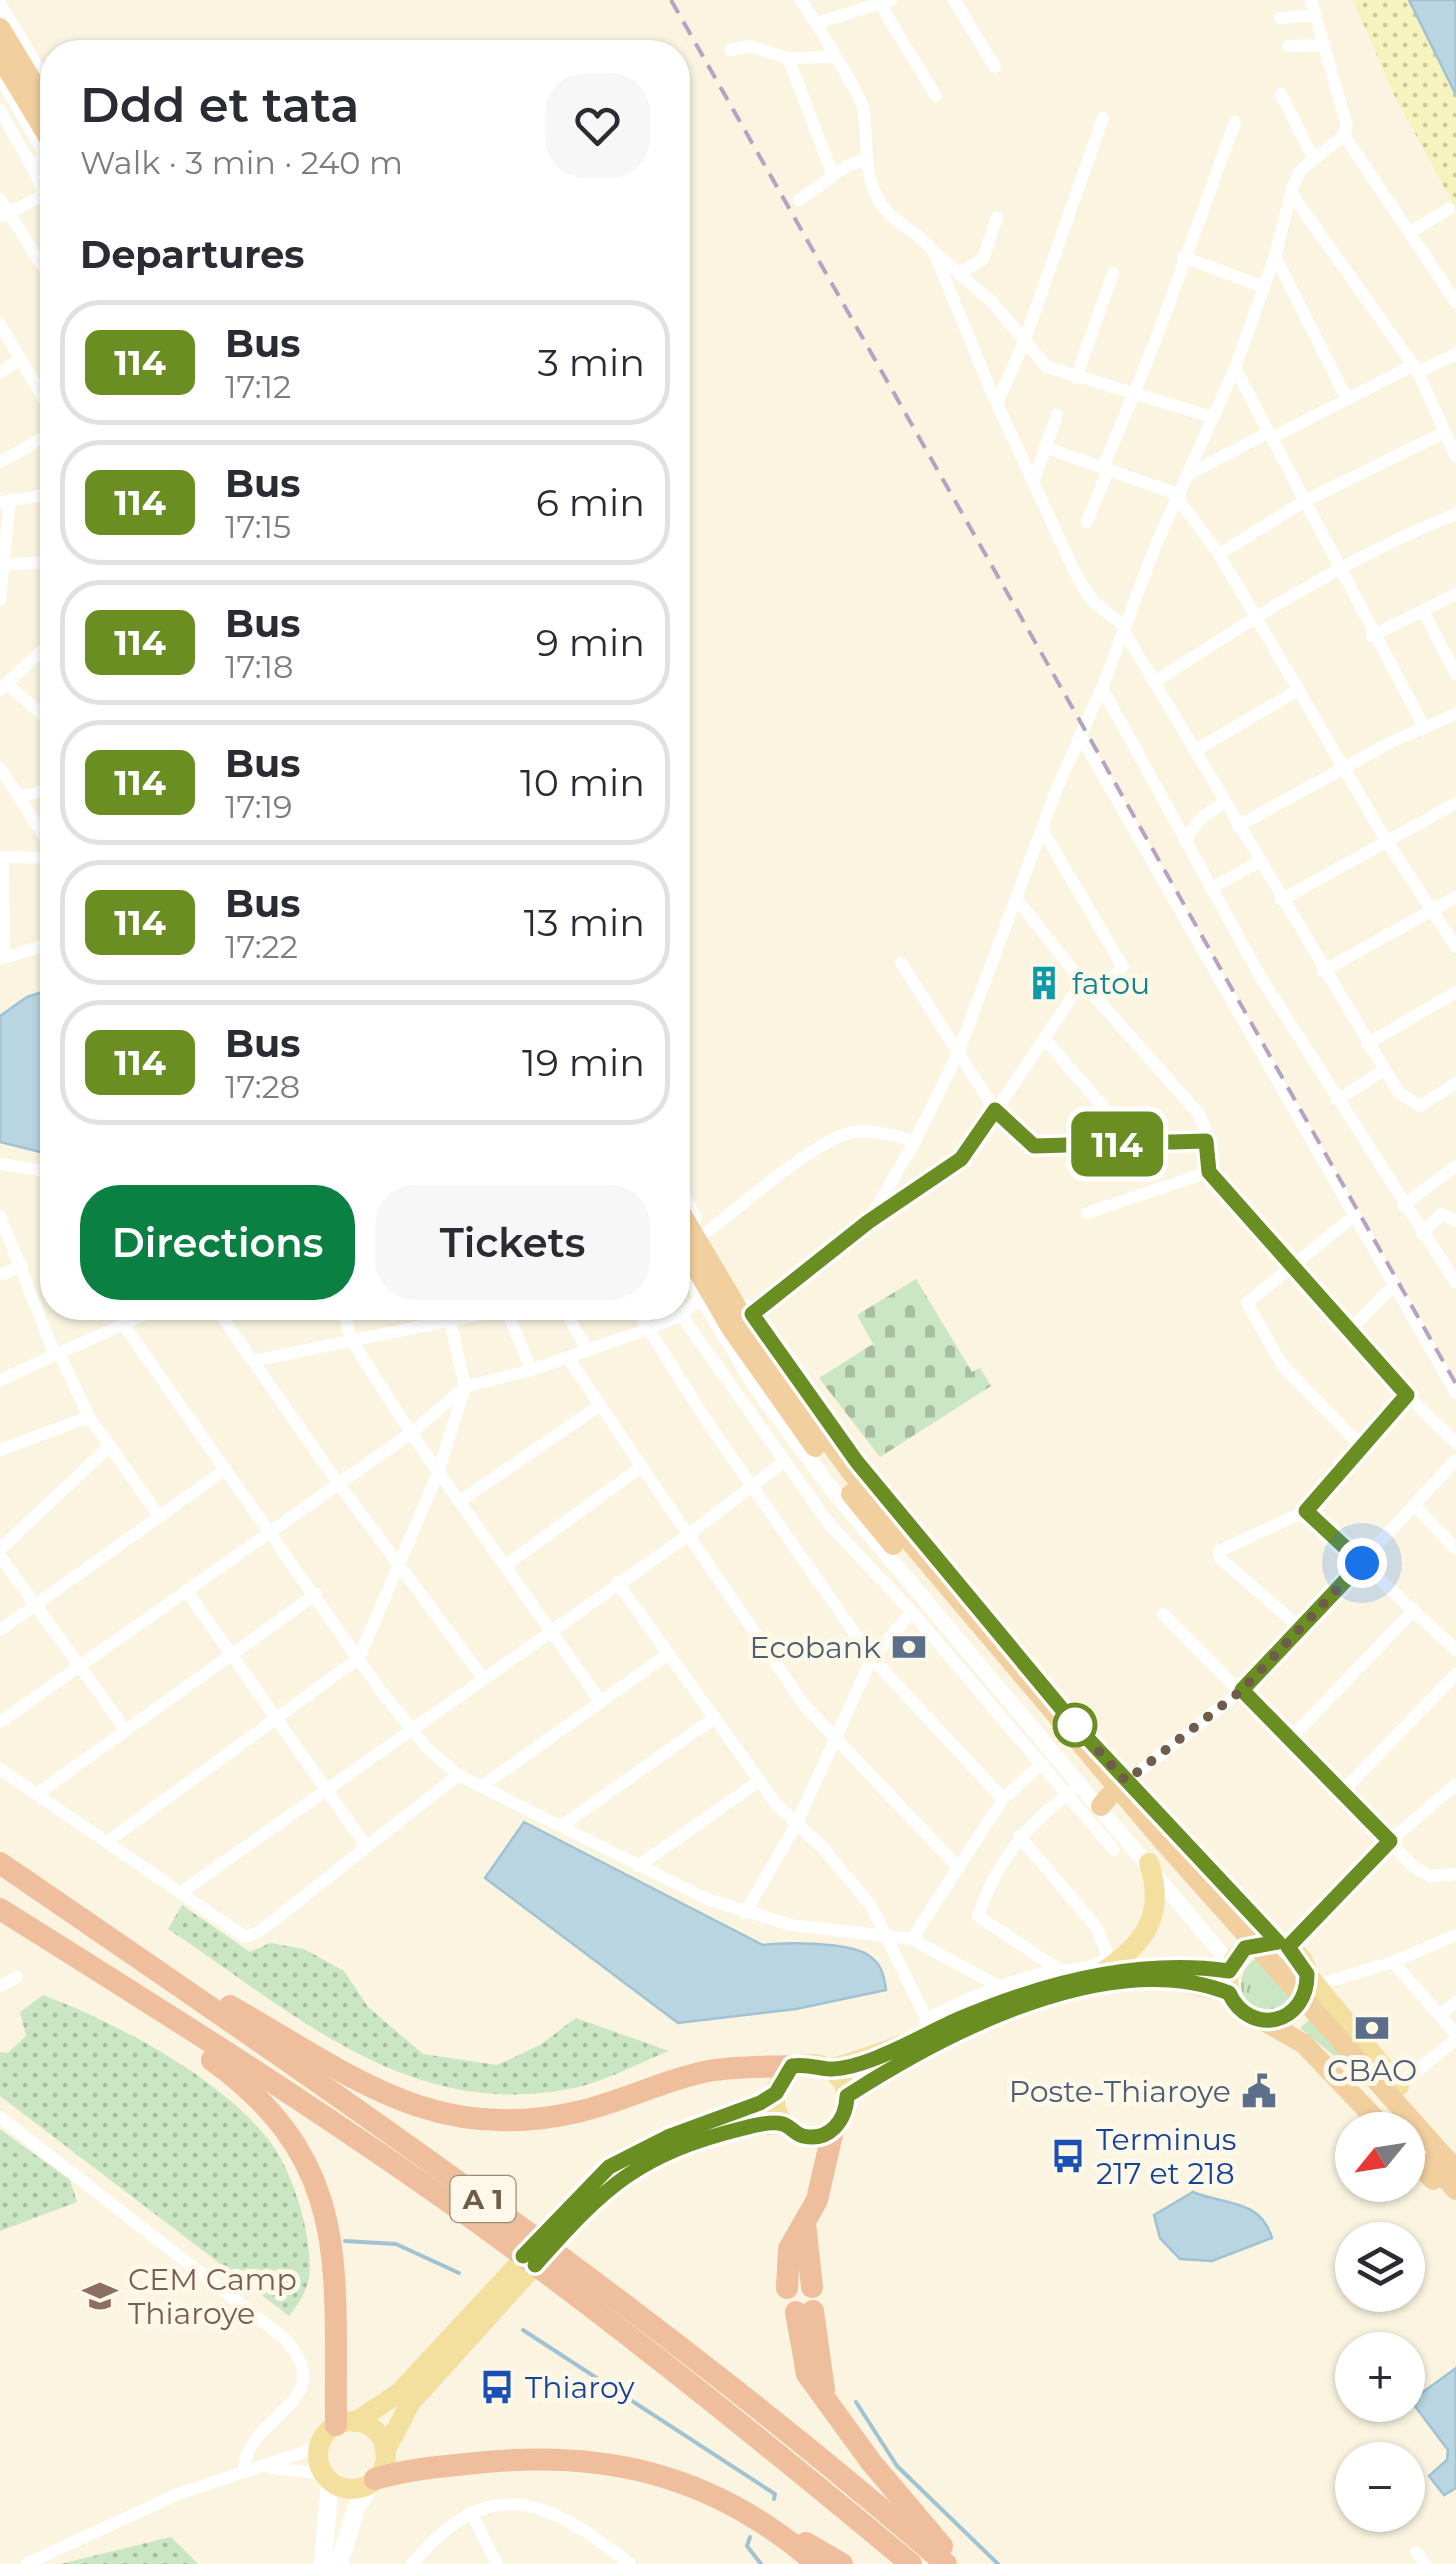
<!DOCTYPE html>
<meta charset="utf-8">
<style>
:root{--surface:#fff;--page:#f7f7f7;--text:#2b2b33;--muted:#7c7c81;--line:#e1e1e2;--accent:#0b8043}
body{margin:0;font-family:Montserrat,sans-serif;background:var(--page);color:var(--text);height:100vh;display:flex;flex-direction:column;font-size:38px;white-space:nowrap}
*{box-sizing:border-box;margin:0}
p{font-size:32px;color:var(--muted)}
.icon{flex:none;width:55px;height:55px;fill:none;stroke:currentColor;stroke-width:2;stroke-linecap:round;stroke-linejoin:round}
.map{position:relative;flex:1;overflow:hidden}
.sheet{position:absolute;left:40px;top:40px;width:650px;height:1280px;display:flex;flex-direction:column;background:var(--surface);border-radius:40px;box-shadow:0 2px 8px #0004}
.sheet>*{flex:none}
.badge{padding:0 20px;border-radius:15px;font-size:35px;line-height:65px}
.needle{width:65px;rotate:240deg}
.buttons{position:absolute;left:1335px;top:2112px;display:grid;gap:20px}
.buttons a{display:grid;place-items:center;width:90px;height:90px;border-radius:50%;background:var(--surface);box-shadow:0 2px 8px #0004;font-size:50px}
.you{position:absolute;width:50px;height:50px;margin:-25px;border:8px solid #fff;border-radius:50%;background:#1a73e8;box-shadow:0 0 0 15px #1a73e833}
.map>.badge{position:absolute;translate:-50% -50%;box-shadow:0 0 0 5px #fff}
h2{padding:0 40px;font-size:38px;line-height:90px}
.round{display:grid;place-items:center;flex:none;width:105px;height:105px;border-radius:40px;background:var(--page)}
.headline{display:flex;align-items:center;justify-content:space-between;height:170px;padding:0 40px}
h1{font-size:48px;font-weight:600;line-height:75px}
.cta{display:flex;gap:20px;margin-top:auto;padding:20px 40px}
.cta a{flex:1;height:115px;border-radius:40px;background:var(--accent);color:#fff;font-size:40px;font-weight:600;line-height:115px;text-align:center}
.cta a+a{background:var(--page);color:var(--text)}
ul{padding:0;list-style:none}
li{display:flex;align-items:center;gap:30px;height:125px;margin:0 20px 15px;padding:0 20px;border:5px solid var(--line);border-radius:40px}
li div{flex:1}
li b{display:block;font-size:38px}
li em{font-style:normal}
li .badge{min-width:110px;font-weight:700;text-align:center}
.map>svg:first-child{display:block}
.grass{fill:url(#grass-tufts)}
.sand{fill:url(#sand-dots)}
.cemetery{fill:url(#cemetery-stones)}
.garden{fill:url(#garden-dots)}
.water{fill:#b8d5e1;stroke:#9fc3d2;stroke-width:2.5}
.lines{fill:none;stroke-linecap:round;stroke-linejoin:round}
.stream{stroke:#9fc3d2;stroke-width:4}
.minor{stroke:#fff;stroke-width:12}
.tertiary{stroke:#fff;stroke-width:15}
.secondary{stroke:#fff;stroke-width:18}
.primary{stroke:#f4e09e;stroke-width:20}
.trunk{stroke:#f2cf9e;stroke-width:20}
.motorway{stroke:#efbe9d;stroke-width:22}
.rail{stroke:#b7a2c1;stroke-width:4;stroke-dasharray:15 10;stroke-linecap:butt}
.line-casing{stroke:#fff;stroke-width:22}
.line{stroke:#6b8e23;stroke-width:15}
.walk{stroke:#6f5d4a;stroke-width:10;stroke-dasharray:0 18}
.stop-dot{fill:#fff;stroke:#6b8e23;stroke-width:5}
.labels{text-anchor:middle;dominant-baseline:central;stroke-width:10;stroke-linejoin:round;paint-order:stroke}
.shield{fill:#fdf8e7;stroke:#9a8c79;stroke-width:2.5}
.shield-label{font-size:28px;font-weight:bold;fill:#6f5d4a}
.culture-label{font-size:30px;fill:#0d838f;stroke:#fdf8e7;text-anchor:start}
.service-label{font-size:30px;fill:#4e5e75;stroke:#fdf8e7;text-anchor:end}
.transit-label{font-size:30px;fill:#164399;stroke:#fdf8e7;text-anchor:start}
.education-label{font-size:30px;fill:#785e54;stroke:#fdf8e7;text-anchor:start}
</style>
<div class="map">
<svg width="1456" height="2564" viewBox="0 0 1456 2564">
<defs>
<pattern id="grass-tufts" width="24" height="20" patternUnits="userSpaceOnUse" patternTransform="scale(2.5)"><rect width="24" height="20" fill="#cbe6c2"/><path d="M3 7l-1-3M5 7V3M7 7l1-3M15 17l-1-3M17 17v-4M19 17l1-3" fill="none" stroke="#a9bea0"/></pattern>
<pattern id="sand-dots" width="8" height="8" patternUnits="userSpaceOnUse" patternTransform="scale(2.5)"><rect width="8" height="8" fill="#f7f3be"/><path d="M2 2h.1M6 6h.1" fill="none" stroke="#ccc89c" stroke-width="1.8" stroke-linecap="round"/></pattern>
<pattern id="cemetery-stones" width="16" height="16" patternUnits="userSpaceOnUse" patternTransform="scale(2.5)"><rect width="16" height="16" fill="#cbe6c2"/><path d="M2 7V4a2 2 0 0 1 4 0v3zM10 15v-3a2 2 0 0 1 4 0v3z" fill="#a9bea0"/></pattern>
<pattern id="garden-dots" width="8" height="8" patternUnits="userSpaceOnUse" patternTransform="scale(2.5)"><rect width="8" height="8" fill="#cbe6c2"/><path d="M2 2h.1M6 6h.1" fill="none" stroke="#a9bea0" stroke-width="1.8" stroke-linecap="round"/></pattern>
</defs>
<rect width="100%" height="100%" fill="#faf4e1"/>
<g class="grass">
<circle cx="1270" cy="1984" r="29"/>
<polygon points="1318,2012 1336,2035 1354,2072 1300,2028"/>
</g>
<polygon class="sand" points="1353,0 1409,0 1456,95 1456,209 1393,93"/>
<polygon class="cemetery" points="916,1279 972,1372 980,1368 991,1386 880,1457 819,1378 873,1344 857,1315"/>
<g class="garden">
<path d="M182 1905 250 1952 270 1943 304 1949 344 1971 368 2007 423 2054 497 2065 540 2045 576 2018 669 2051C637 2064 602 2083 569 2089 407 2120 293 2012 168 1929Z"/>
<path d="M43 1995C117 2023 219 2077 268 2139 287 2163 300 2201 306 2231 312 2270 314 2285 289 2316L0 2096V2052L8 2053 26 2036 20 2012Z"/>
<polygon points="0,2129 70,2180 77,2202 0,2231"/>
<polygon points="171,2537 198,2564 60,2564"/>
</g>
<g class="water">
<polygon points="1409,0 1456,0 1456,95"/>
<polygon points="52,989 52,1155 0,1142 0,1016 27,997"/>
<path d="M524 1822 763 1945C786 1942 849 1942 868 1955 881 1963 884 1975 886 1990L796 2009 678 2023 485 1878Z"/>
<path d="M1193 2192C1223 2205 1260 2198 1272 2238L1212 2261 1180 2259 1160 2238 1154 2215Z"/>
<polygon points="1456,2368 1456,2488 1444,2495 1429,2476 1447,2460 1448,2450 1415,2406 1415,2398"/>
</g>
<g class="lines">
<g class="stream">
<polyline points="345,2241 396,2244 459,2273"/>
<polyline points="523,2330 775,2494 774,2499"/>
<polyline points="856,2402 897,2466 998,2564"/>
<polyline points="750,2537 747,2546 761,2564"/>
</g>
<g class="minor">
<path d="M801 0C811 15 861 96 863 108 869 139 862 170 878 199 890 223 918 230 934 252L991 391 1078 579 1093 601 1125 627"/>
<polyline points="954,0 995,67"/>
<polyline points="880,4 936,96"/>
<polyline points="1280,18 1316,15"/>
<polyline points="817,23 891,0"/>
<polyline points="1288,46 1325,45"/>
<polyline points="730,50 750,46 788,58 834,57"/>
<polyline points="788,58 833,175"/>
<polyline points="1281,94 1313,158"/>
<polyline points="0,110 31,165"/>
<polyline points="1344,135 1456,302"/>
<polyline points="1291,193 1418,372 1456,457"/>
<polyline points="0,199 52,281"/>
<polyline points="799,200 847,166 866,159"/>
<polyline points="0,217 40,197 42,188 31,165 47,156"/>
<polyline points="1412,231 1449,209"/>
<polyline points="934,252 991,301 1047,367 1212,417"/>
<polyline points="1275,256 1347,399"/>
<polyline points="1183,257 1264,287"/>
<polyline points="961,272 983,259 997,217"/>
<polyline points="0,324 52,413"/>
<polyline points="1235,368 1424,727"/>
<polyline points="0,372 20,360"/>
<polyline points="1418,372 1456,354"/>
<polyline points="1076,378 1113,273"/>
<polyline points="997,403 1024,342 1103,118"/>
<polyline points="1271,438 1414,365"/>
<polyline points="1044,447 1180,495"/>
<polyline points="0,462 52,433"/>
<polyline points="1103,468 1155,342 1235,122"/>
<polyline points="1189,474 1268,433"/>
<polyline points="1033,482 1057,415"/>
<polyline points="1178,499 1219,554 1387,842 1456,947"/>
<polyline points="0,502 52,494"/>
<polyline points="1087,522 1108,470"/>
<polyline points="1219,554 1303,502 1445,432"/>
<polyline points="0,565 52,562"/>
<polyline points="0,600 10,500"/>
<polyline points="1423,611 1456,674"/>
<polyline points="1124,631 1399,1093 1420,1106 1456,1083"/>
<polyline points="1372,636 1456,594"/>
<path d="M1156 681C1252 619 1349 556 1456 514"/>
<polyline points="7,684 52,723"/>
<polyline points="1102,688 1260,976 1456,1283"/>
<polyline points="0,690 52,641"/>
<polyline points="1080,735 1456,1393"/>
<polyline points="1196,750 1298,690"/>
<polyline points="0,768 52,848"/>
<polyline points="19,797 52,789"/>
<polyline points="1238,826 1391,742 1456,714"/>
<polyline points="1043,831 1123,967 1094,995"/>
<polyline points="1185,840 1201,818 1225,802"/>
<polyline points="0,857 52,858"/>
<polyline points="3,857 4,956"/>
<polyline points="1211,888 1259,862"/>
<polyline points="1016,898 1082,982 1199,1114 1206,1132 1209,1172 1407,1395 1306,1511 1219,1551 1220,1558 1300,1628"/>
<polyline points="1281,900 1456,803"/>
<polyline points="0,959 52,943"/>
<polyline points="901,963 995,1110 1026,1142 1048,1147 1206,1141"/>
<polyline points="1323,971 1456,897"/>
<polyline points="1044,1038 1135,1144"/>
<polyline points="1367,1044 1456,992"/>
<polyline points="1337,1100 1383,1071"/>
<polyline points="0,1164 52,1172"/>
<polyline points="1403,1205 1456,1166"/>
<polyline points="1087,1213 1209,1172"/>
<polyline points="1355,1215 1247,1303 1283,1366 1362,1447"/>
<polyline points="0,1216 55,1355"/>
<polyline points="876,1217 969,1151 1082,982"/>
<path d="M704 1234C736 1210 818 1137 853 1132 874 1129 895 1136 915 1141"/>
<polyline points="1422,1234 1441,1214 1456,1221"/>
<polyline points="0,1275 22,1266"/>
<polyline points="216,1308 338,1483 483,1678"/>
<polyline points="342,1308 352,1341 411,1433 601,1702"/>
<polyline points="506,1308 531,1370"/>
<polyline points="564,1308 587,1350"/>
<polyline points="635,1308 710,1426 872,1658 1003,1799"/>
<polyline points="681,1315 830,1525 912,1612 1114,1850"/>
<polyline points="745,1318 868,1222 915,1141 959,1051 1057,788 1102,688 1155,547 1235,368 1275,256 1293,186 1301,170 1344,135 1347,126 1311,0"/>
<polyline points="123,1324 378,1687 427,1748 458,1775 707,1899 791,1925 912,1939 998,1986"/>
<polyline points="1349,1331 1394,1285"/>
<polyline points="59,1353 89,1417 160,1517"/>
<polyline points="568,1358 804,1705 956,1865"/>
<polyline points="253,1361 510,1308"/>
<polyline points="0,1380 159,1308"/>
<polyline points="1407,1395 1456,1443"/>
<polyline points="0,1450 89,1417"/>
<polyline points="460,1501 599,1406"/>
<polyline points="1415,1506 1456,1549"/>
<polyline points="1306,1511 1456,1650"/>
<polyline points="0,1549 110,1446"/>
<polyline points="0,1556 125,1729"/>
<polyline points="506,1565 641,1467"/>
<polyline points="617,1582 777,1805 822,1847 871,1906 933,2032"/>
<polyline points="186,1590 366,1846"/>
<polyline points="1163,1614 1414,1867 1430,1876 1456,1874"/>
<polyline points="0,1630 226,1469"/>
<polyline points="0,1722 411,1433 465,1387 531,1370 648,1329 681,1315 701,1298"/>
<polyline points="1290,1739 1414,1610"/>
<polyline points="0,1769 245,1937 260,1931 458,1775"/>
<polyline points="482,1786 668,1654"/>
<polyline points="1118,1788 1242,1690 1456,1460"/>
<polyline points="1342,1792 1456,1674"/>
<polyline points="37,1794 316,1594"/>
<polyline points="563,1825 714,1718"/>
<polyline points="107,1842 359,1658 438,1473 465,1387 450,1321"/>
<polyline points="638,1866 759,1781"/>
<polyline points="180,1893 687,1536 782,1463"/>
<polyline points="745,1913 796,1825 872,1658 912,1612"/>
<polyline points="912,1939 1003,1799 1042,1763"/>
<polyline points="1288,1947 1390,1841 1456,1784"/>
<polyline points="1393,1962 1456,2034"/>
<path d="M1061 1971 978 1916C996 1862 1027 1824 1072 1791"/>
<polyline points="0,1986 17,1977"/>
<polyline points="1313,1986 1393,1962 1456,1935"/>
<polyline points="1440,2015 1456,2002"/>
<path d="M925 2019C968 2000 1009 1978 1056 1971 1074 1969 1094 1969 1108 1957L1097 1928 1019 1836"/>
<polyline points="1399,2086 1456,2039"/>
<path d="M0 2117 284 2338C345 2403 242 2416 244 2472"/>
<polyline points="271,2468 324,2474"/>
<polyline points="471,2512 497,2564"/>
<polyline points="1416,2552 1426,2564"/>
<polyline points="26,2564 178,2494 319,2447"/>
<path d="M412 2564C490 2471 547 2499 630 2564"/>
</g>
<g class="tertiary">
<polyline points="0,6 52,94"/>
<polyline points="5,83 52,164"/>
<polyline points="678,1187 695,1218"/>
<polyline points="678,1258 755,1386 830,1487 1231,1965"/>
<polyline points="747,1307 802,1388"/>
<polyline points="833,1431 929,1548"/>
<polyline points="1107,1762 1278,1942"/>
</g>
<g class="secondary">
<polyline points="323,2564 330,2481"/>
<polyline points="339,2564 356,2509 372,2482"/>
</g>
<g class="primary">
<circle cx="1268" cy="1981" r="40"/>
<path d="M1103 1972C1145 1943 1166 1915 1149 1863"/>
<polyline points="1307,1974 1399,2086"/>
<polyline points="1169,1979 1229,1993"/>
<circle cx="811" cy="2100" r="36"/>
<path d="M829 2069C973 2029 1067 1951 1229 1971"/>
<polyline points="847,2096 932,2046"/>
<path d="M572 2223C625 2164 705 2125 784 2124"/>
<circle cx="352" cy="2455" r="34"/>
<path d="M355 2422 399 2393 609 2167C661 2134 724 2126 776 2093"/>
<polyline points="385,2451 411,2402 543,2256"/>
</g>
<g class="trunk">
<polyline points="0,28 52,114"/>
<polyline points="0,57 52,143"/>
<polyline points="678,1208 762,1350 852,1473 1163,1841 1456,2170"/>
<polyline points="688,1254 731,1328 815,1447"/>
<polyline points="851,1494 893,1545"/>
<polyline points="1101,1806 1109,1796"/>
<polyline points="1264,2021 1304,2044 1386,2130"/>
<polyline points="1408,2153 1433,2180"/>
<polyline points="1431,2162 1456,2190"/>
</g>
<g class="motorway">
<path d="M0 1863C324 2085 649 2306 946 2564"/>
<path d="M0 1909C171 2016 343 2124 506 2243 645 2345 779 2454 911 2564"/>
<path d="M230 2006C347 2072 432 2146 577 2112 622 2102 663 2080 708 2071 736 2066 765 2067 792 2066"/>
<path d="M212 2060C354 2163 334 2268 336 2425"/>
<polyline points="805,2223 812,2287"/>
<polyline points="787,2288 789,2249 817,2200 833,2130"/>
<polyline points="813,2311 824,2390"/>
<polyline points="796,2312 807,2374 871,2462 942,2546"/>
<path d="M375 2479C405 2470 435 2467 466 2464 602 2448 712 2473 817 2564"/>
<polyline points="806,2543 842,2564"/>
</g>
<polyline class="rail" points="671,0 1456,1384"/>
</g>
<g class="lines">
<g class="line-casing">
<path id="line" d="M523 2256 609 2167 670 2136 760 2103 776 2093 792 2066C807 2064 817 2068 830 2069 868 2069 924 2034 959 2019 1043 1983 1136 1958 1229 1971L1245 1948 1278 1942 1076 1726 857 1462 752 1314 868 1222 961 1159 995 1110 1034 1146 1206 1141 1209 1172 1407 1395 1306 1511 1362 1563 1242 1690 1390 1841 1288 1947 1307 1974C1308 2024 1250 2038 1229 1993 1110 1946 946 2032 847 2096 846 2120 830 2142 803 2136 795 2134 790 2126 783 2124 773 2121 755 2125 744 2128 638 2154 605 2186 535 2265"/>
</g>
<use href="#line" class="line"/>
<polyline class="walk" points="1075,1725 1126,1781 1242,1690 1362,1563"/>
</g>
<defs>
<g id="building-bare" transform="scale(2.7)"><path d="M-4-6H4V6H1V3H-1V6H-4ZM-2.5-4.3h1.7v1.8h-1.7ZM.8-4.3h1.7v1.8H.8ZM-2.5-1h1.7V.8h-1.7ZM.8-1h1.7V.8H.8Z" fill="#0f9aa8" stroke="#fdf8e7" stroke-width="2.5" paint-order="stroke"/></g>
<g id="bank-bare" transform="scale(2.7)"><path d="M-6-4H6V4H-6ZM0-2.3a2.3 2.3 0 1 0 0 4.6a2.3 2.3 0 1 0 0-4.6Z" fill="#5c6f8a" stroke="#fdf8e7" stroke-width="2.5" paint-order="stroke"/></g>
<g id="civic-bare" transform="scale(2.7)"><path d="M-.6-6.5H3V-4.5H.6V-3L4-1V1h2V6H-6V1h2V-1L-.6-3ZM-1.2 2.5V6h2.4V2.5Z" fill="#5c6f8a" stroke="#fdf8e7" stroke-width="2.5" paint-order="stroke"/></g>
<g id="bus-bare" transform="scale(2.7)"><path d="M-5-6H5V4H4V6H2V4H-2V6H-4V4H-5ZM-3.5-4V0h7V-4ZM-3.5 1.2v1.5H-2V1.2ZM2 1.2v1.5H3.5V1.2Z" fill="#1a4fb4" stroke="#fdf8e7" stroke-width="2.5" paint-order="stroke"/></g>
<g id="school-bare" transform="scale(2.7)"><path d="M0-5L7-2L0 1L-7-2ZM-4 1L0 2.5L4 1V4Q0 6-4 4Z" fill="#8d6e63" stroke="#fdf8e7" stroke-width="2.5" paint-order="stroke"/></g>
</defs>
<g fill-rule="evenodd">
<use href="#building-bare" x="1044" y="983"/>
<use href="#bank-bare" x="909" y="1647"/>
<use href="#bank-bare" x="1372" y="2028"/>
<use href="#civic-bare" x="1259" y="2091"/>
<use href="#bus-bare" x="1068" y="2156"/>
<use href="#school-bare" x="100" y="2296"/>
<use href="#bus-bare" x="497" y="2387"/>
</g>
<circle class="stop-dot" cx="1075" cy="1725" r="20"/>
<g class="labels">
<rect class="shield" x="450.5" y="2176" width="65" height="46" rx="8"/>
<g class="shield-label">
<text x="483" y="2199">A 1</text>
</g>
<g class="culture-label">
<text x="1072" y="983">fatou</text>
</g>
<g class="service-label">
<text x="881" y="1647">Ecobank</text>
<text x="1372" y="2070" text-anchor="middle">CBAO</text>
<text x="1231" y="2091">Poste-Thiaroye</text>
</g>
<g class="transit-label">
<text x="1096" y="2139">Terminus<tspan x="1096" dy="34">217 et 218</tspan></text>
<text x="525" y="2387">Thiaroy</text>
</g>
<g class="education-label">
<text x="128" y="2279">CEM Camp<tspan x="128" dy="34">Thiaroye</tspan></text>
</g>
</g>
</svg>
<div class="buttons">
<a><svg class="needle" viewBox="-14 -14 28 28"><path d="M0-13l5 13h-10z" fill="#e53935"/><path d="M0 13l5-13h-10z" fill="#7c7c81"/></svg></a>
<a><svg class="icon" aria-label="layers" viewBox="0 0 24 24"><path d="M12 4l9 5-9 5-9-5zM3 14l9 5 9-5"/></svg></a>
<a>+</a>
<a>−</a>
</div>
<div class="you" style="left:1362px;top:1563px"></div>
<b class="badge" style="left:1117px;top:1144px;background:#6b8e23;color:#fff">114</b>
<section class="sheet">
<div class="headline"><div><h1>Ddd et tata</h1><p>Walk · 3 min · 240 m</p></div><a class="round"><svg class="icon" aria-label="heart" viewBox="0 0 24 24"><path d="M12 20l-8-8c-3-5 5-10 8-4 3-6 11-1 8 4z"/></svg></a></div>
<h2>Departures</h2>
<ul>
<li><span class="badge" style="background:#6b8e23;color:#fff">114</span><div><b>Bus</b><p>17:12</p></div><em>3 min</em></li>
<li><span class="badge" style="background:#6b8e23;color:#fff">114</span><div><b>Bus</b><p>17:15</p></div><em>6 min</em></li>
<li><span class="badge" style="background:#6b8e23;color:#fff">114</span><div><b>Bus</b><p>17:18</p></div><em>9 min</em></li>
<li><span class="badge" style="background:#6b8e23;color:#fff">114</span><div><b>Bus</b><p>17:19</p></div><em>10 min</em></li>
<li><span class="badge" style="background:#6b8e23;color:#fff">114</span><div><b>Bus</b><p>17:22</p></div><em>13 min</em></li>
<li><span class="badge" style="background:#6b8e23;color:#fff">114</span><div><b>Bus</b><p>17:28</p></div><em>19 min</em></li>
</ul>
<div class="cta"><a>Directions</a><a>Tickets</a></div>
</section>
</div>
